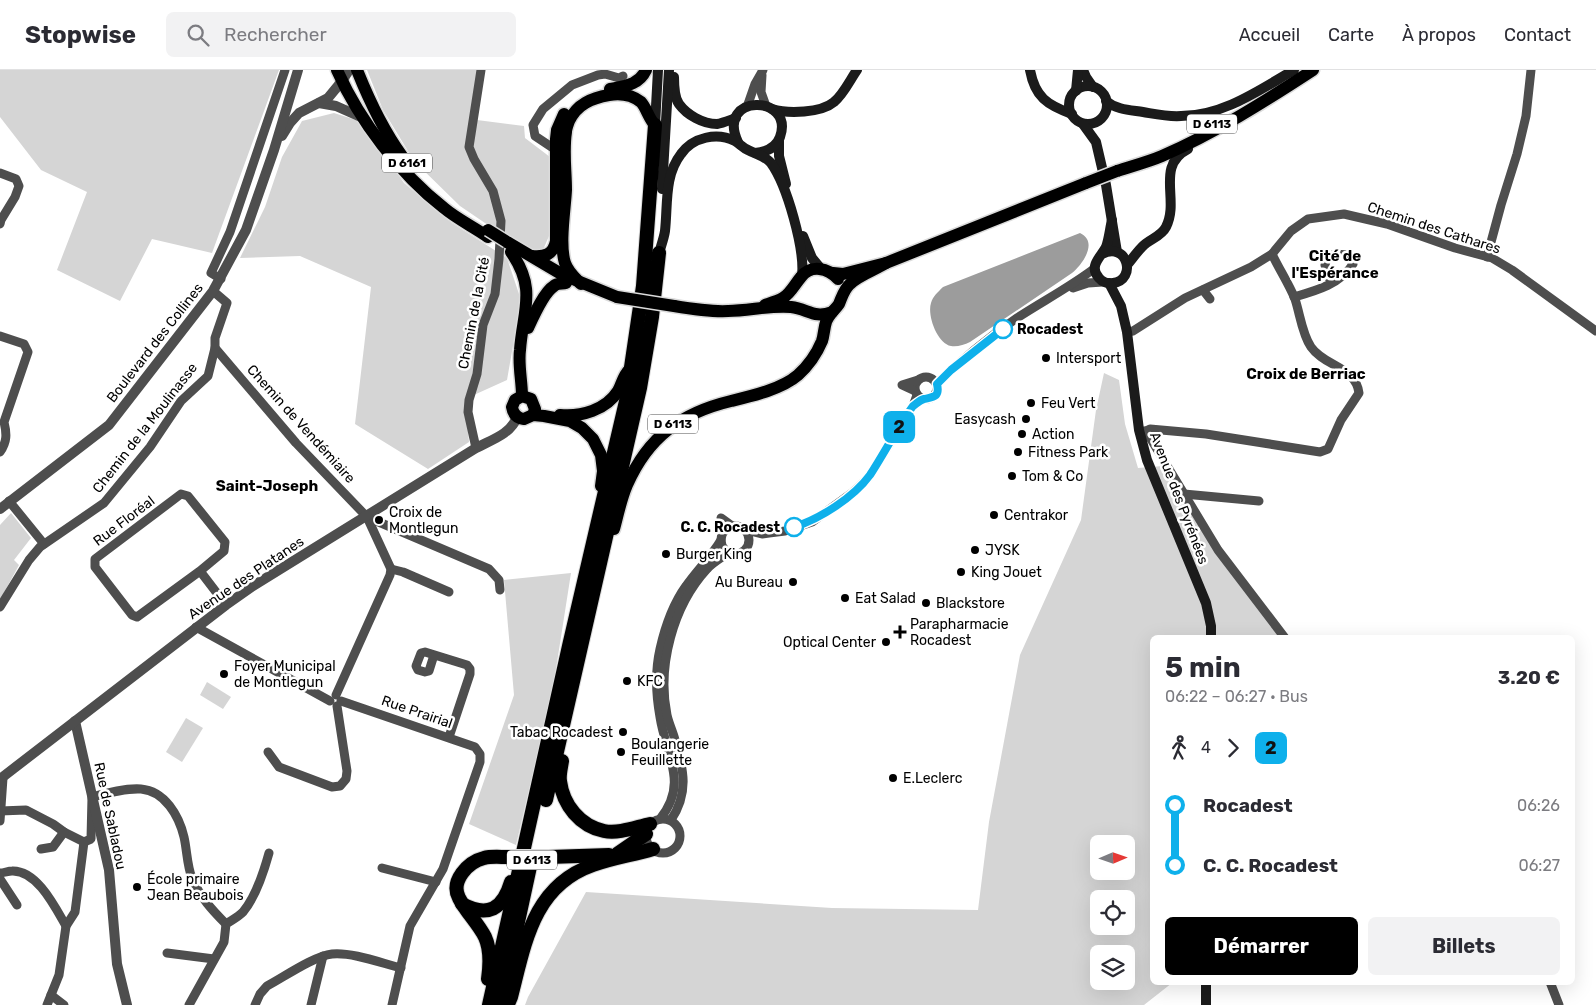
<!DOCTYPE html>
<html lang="fr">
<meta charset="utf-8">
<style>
:root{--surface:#fff;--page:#f2f2f3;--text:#2b2b33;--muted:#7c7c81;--line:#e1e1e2;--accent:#000}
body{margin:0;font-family:Rubik,sans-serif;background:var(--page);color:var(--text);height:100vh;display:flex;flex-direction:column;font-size:19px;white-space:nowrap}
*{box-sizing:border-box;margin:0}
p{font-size:16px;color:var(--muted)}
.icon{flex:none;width:28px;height:28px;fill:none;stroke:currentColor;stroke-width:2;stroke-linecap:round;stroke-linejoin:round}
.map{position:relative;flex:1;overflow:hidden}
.details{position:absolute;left:1150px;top:565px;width:425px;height:350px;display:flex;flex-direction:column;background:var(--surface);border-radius:8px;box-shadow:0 5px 20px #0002}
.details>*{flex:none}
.badge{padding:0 10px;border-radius:8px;font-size:18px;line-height:32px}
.needle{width:32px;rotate:88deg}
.controls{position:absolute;left:1090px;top:765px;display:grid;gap:10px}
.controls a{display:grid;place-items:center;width:45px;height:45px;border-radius:8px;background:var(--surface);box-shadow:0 5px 20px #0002;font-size:25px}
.map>.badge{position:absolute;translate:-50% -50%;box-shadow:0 0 0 2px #fff}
.legs{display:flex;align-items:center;gap:8px;height:55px;padding:0 15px;font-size:16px}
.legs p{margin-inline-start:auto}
.overview{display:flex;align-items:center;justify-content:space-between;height:85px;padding:0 15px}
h1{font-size:28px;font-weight:700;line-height:38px}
.action{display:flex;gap:10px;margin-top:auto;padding:10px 15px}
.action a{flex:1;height:58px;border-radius:8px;background:var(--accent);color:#fff;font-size:20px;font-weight:700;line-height:58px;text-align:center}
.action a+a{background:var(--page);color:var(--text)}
ul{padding:0 15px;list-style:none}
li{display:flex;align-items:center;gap:18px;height:60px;font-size:19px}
li i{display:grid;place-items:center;width:8px;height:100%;margin:0 6px;background:currentColor}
li i::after{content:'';width:12px;height:12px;margin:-6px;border:4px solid;border-radius:50%;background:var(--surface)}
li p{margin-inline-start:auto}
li:first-child i{background:linear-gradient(#0000 50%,currentColor 0)}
li:last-child i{background:linear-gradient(currentColor 50%,#0000 0)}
header{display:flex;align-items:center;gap:30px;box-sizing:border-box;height:70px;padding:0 25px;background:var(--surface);border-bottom:1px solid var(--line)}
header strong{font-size:24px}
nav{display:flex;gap:28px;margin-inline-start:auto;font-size:18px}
.search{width:350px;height:45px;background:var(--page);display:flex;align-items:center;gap:12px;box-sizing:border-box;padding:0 18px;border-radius:8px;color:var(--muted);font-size:19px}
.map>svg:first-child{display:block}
.green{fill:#d5d5d5;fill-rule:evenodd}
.water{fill:#9c9c9c}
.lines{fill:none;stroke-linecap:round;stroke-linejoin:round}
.primary-casing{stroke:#dbdbdb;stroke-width:15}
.trunk-casing{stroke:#dbdbdb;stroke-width:16}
.minor{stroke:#4e4e4e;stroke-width:9}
.tertiary{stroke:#4e4e4e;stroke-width:10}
.secondary{stroke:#1b1b1b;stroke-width:10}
.primary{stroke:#000;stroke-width:12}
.trunk{stroke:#000;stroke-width:14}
.primary-bridge-casing{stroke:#dbdbdb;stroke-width:15;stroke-linecap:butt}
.trunk-bridge-casing{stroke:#dbdbdb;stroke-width:16;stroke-linecap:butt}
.primary-bridge{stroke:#000;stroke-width:12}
.trunk-bridge{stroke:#000;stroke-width:14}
.line-1-casing{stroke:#fff;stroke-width:11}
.line-1{stroke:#0eb0eb;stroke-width:8}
.stop-1-dot{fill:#fff;stroke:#0eb0eb;stroke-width:2.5}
.poi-dot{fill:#000;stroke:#fff;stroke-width:2}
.labels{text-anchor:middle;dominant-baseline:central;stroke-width:5;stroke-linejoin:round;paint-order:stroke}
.shield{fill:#fff;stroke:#4c4c4c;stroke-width:1}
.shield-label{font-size:12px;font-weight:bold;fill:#000}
.street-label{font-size:14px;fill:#000;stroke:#fff}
.stop-label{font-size:14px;font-weight:bold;fill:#000;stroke:#fff;text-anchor:start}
.poi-label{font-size:14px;fill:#000;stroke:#fff;text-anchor:start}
.neighbourhood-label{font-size:15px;font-weight:bold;fill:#000;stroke:#fff}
</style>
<header>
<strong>Stopwise</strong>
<div class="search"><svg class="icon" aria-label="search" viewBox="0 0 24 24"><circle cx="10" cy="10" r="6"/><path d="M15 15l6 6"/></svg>Rechercher</div>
<nav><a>Accueil</a><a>Carte</a><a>À propos</a><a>Contact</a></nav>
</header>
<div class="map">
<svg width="1596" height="935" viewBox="0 0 1596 935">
<rect width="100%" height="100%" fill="#fff"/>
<g class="green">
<polygon points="0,0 279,0 212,183 152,169 120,231 57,200 87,122 41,100 0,47"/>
<polygon points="367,0 477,0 477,50 524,56 525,68 550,87 549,166 543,180 529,179 516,174 460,136 414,91 383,40"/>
<polygon points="334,43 356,50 373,68 404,113 452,153 507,188 521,230 507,310 465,329 469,372 428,399 355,354 371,217 300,186 240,188 265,137 282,87 302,51"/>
<path d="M1104 303 1119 310 1125 354 1138 398 1163 396 1284 567 1152 568V912L1172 913 1144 935H525L528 927 586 822 832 838 978 840 989 752 1020 585 1081 450 1096 340ZM1099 774H1126V801H1099ZM1099 829H1126V856H1099ZM1099 884H1126V911H1099Z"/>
<polygon points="11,443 31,468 14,490 19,495 0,530 0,455"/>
<polygon points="571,503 553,618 516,775 469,754 514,625 504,510"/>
<polygon points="207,612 231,627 223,639 200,625"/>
<polygon points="186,648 203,658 182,692 166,682"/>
</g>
<path class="water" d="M1080 163C1099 172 1082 195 1072 203L970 272C964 275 957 277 951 276 937 273 927 245 931 233 933 226 938 222 943 217Z"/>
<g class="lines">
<g class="primary-casing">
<g id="primary">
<path d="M337 0C359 50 400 104 444 138 457 149 474 157 488 167"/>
<path d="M357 0C369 30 383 60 402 86"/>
<path d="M610 19C625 16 639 15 646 0"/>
<path d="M1117 101C1132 96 1148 92 1162 86 1215 63 1264 32 1313 0"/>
<polyline points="507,172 563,205 617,227"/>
<path d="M511 182C537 219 523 240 520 280 518 295 522 311 522 326"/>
<path d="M532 186C545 187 553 185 556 171V69L557 60 564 44"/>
<polyline points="833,203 843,204 886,193 1086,113"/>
<path d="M581 214C574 207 568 202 565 193 559 174 565 140 566 120 566 101 563 81 566 62 566 59 568 54 569 51 577 34 592 28 609 25 621 23 631 24 641 32 646 37 649 49 655 55"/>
<path d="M765 235C771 233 778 231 783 228 791 223 795 214 801 207 811 194 828 198 838 209"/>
<path d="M674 236C692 239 710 242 728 241 749 241 770 235 791 237 808 239 814 249 832 242"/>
<path d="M528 258C533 247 544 222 554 216 557 213 562 214 566 213"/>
<path d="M533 345 535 339 531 329 522 326 515 330 512 337C513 344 517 348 524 349L533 345 544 346 570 351 582 358 593 369 601 385 603 401 601 416"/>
<path d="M560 345C581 347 606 340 618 321 622 314 623 306 629 300"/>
<path d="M614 459C618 444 621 429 627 415 648 367 681 343 731 331 752 326 782 319 798 305 808 296 817 283 822 271 824 265 824 258 826 252 829 244 835 240 839 234 842 227 844 219 850 214 859 205 875 200 886 193"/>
</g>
</g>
<g class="trunk-casing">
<g id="trunk">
<path d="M562 691C561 698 559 705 560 711 563 735 580 756 604 761 619 764 636 757 650 754"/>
<polyline points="546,730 640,318 652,247 659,183"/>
<polyline points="617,784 646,764"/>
<polyline points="549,787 609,785"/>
<path d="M462 834C488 848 503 839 511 812"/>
<path d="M488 909C490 895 491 880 485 867 478 853 466 842 459 828 450 811 468 792 484 788 491 786 500 787 507 787"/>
<path d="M508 934 511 927C525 873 533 816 593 795 612 788 633 785 653 779"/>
<polyline points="489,935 569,576 626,331 643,216 655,55"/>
<polyline points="500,935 531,792"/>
</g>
</g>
<g class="minor">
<polyline points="762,5 761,22 766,36"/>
<polyline points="747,37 755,14 763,0"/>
<polyline points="559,78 556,80 535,66 533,55 543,39 572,15 598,5 605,4 619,8 623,6"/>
<polyline points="0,103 16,109 19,116 15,127 1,150 0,154"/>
<polyline points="1487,187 1501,135 1517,84 1526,46 1531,0"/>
<polyline points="221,209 211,203 230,162 285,0"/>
<polyline points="1073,218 1088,213 1103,212"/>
<polyline points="1203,220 1210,229"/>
<path d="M1294 227C1315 221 1341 214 1353 194L1348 185 1335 184 1327 188 1325 195 1331 213"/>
<polyline points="1127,262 1133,261 1185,228 1251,197 1272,184 1291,161 1308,149 1344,144 1387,154 1455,178 1492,188 1512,200 1596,261"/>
<path d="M0 266 24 274 28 282 4 352C7 364 7 372 0 382"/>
<polyline points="215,278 296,373 367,447 391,499 390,505 336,625"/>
<circle cx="926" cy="318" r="11"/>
<path d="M937 314C961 290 989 267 1017 248 1043 231 1070 217 1095 198"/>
<polyline points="915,321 902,315 918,310"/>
<polyline points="1141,361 1146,361 1218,480 1285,568"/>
<path d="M1146 361 1150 359 1206 364 1320 382 1328 379 1341 350 1359 323C1356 297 1324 296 1311 277 1302 264 1300 244 1295 229 1289 214 1279 199 1272 184"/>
<polyline points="476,378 468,342 469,330 477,304 483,255 495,224 499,189 501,151 493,121 474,89 469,77 481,0"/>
<polyline points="1184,424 1259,431"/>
<polyline points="9,431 44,474"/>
<polyline points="367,447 489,499 499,510 500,520"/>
<circle cx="735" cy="470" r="14"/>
<polyline points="746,460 762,464 769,463 785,461 812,452 852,423 869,407 913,336 917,325"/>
<polyline points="724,461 721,448 732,456"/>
<polyline points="391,499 403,502 449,522"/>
<polyline points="200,501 137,547 132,545 95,497 95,489 181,424 188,426 225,472 224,481 200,501 226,535"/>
<polyline points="0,537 29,490 40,477 104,433 150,377 181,331 208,306 215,278 215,268 227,233 213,221"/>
<polyline points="196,557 330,631"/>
<polyline points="434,585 429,601 425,602 418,600 416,596 421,583 425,582 467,595 470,599 470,604 449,667"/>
<polyline points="341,631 475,677 480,684 480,692 443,799 410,856 392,935"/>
<polyline points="268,682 279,697 332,717 340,716 346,709 347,701 337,636"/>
<polyline points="0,741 26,740 53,754 64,762 84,772"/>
<path d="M660 749C689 713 666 686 660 647 656 625 655 601 660 579 665 557 673 534 686 516 697 500 711 487 721 470"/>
<circle cx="663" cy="766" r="17"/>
<path d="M671 750C689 723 684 700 675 670 673 662 669 654 667 645 657 596 673 536 707 499 712 493 721 488 728 483"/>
<polyline points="0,751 3,708"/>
<polyline points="41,779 53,777 64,762"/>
<polyline points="382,798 436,812"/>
<path d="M0 803C4 803 8 801 12 801 37 800 55 837 66 856"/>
<polyline points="0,809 17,835"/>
<polyline points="167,883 214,889"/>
<polyline points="1550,912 1559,935"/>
<polyline points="51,925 64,935"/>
<path d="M47 935 59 905 66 856 75 842 84 772 91 769 92 727C107 723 125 718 141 719 165 721 179 746 184 767 187 780 187 796 192 808 200 827 212 840 226 854"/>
<path d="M189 935 224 872 226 854C232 850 238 847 243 842 255 828 264 801 269 783"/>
<path d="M255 935 260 924 267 916C284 907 314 886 332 884 352 882 381 893 401 898"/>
<polyline points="311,935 323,886"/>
</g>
<g class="tertiary">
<polyline points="319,33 336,36 363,48"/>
<polyline points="282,66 290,53 299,43 328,28 342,11 349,0"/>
<polyline points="0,439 109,355 213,221 246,160 274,80 298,0"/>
<polyline points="75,651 109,800 117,894 127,935"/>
<path d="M0 709 226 535 253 516 476 378C491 370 511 364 517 347"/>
</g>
<g class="secondary">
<path d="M1030 0C1035 27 1047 35 1072 44"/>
<polyline points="1083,0 1086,7 1093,17"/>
<path d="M674 7C674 16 674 27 679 34 687 45 703 54 717 54 723 53 730 50 736 48"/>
<circle cx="1088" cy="35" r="19"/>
<polyline points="1076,21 1078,0"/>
<path d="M1106 31C1117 40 1130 40 1143 42 1155 44 1168 47 1181 46 1223 46 1259 20 1294 0"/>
<path d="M772 39C788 44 821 43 834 32 843 25 850 10 857 0"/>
<polyline points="1083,54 1096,72 1106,115 1117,182"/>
<polyline points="655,55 658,0"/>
<polyline points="779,71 779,86 786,114"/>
<path d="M738 72C715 23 795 24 780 67 776 78 766 82 755 83"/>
<polyline points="662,119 669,0"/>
<polyline points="803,166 812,188 821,199"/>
<path d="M659 183C661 176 664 168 665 161 668 134 664 106 681 84 693 67 717 62 735 71 740 74 743 78 748 80 756 84 765 86 771 93 787 115 805 179 802 206"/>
<path d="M1102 184C1128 171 1137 210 1113 213 1108 214 1102 212 1099 208 1088 196 1101 187 1106 177 1109 169 1110 158 1112 150"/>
<path d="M1127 195C1132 189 1137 182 1142 177 1149 169 1161 167 1166 157 1180 130 1155 96 1188 79"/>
<polyline points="1109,213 1121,236 1127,262 1139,360 1147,390 1206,533 1211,556 1211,568"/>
<polyline points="1206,912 1206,935"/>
</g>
<use href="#primary" class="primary"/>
<use href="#trunk" class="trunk"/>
<g class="primary-bridge-casing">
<g id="primary-bridge">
<polyline points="1086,113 1117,101"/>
<polyline points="488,160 507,172"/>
<polyline points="617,227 674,236"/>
</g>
</g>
<g class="trunk-bridge-casing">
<polyline id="trunk-bridge" points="507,787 549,787"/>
</g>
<use href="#primary-bridge" class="primary-bridge"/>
<use href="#trunk-bridge" class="trunk-bridge"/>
</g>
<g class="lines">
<g class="line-1-casing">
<path id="line-1" d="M794 457C820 449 854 427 870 405 885 382 897 358 913 336 916 334 920 330 924 329 934 327 940 327 937 314L951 300 1003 259"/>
</g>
<use href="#line-1" class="line-1"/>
</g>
<g class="stop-1-dot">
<circle cx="1003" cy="259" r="9"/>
<circle cx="794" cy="457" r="9"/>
</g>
<g class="poi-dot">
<circle cx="1046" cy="288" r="5"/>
<circle cx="1031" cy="333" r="5"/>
<circle cx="1026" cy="349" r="5"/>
<circle cx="1022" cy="364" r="5"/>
<circle cx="1018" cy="382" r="5"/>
<circle cx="1012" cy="406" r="5"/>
<circle cx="994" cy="445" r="5"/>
<circle cx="379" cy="450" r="5"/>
<circle cx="975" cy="480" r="5"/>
<circle cx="666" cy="484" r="5"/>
<circle cx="961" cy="502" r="5"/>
<circle cx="793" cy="512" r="5"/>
<circle cx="845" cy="528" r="5"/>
<circle cx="926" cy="533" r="5"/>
<path d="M897.5 554.5h5v5h5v5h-5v5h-5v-5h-5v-5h5z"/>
<circle cx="886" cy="572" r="5"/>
<circle cx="224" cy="604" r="5"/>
<circle cx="627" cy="611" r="5"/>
<circle cx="623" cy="662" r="5"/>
<circle cx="621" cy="682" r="5"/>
<circle cx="893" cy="708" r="5"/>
<circle cx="137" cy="817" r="5"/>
</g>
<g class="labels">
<g class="shield">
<rect x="1187" y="44.5" width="50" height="19" rx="4"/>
<rect x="382" y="83.5" width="50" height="19" rx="4"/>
<rect x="648" y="344.5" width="50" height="19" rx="4"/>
<rect x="507" y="780.5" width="50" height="19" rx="4"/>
</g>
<g class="shield-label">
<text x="1212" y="54">D 6113</text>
<text x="407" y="93">D 6161</text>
<text x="673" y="354">D 6113</text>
<text x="532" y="790">D 6113</text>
</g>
<g class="street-label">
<text transform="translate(1434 158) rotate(18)">Chemin des Cathares</text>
<text transform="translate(474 243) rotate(-79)">Chemin de la Cité</text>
<text transform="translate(155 273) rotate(-52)">Boulevard des Collines</text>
<text transform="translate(301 354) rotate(48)">Chemin de Vendémiaire</text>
<text transform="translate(145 358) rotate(-52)">Chemin de la Moulinasse</text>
<text transform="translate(1179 428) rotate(69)">Avenue des Pyrénées</text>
<text transform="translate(124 451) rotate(-37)">Rue Floréal</text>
<text transform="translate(246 508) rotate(-34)">Avenue des Platanes</text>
<text transform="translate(417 642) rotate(19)">Rue Prairial</text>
<text transform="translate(110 746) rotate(78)">Rue de Sabladou</text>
</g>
<g class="stop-label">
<text x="1017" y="259">Rocadest</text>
<text x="780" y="457" text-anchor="end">C. C. Rocadest</text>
</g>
<g class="poi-label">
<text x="1056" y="288">Intersport</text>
<text x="1041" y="333">Feu Vert</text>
<text x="1016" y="349" text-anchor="end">Easycash</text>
<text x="1032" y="364">Action</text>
<text x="1028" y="382">Fitness Park</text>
<text x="1022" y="406">Tom &amp; Co</text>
<text x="389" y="442">Croix de<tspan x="389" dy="16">Montlegun</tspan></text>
<text x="1004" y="445">Centrakor</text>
<text x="985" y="480">JYSK</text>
<text x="676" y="484">Burger King</text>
<text x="971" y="502">King Jouet</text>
<text x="783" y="512" text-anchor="end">Au Bureau</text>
<text x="855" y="528">Eat Salad</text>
<text x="936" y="533">Blackstore</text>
<text x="910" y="554">Parapharmacie<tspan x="910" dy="16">Rocadest</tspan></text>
<text x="876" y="572" text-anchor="end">Optical Center</text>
<text x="234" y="596">Foyer Municipal<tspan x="234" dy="16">de Montlegun</tspan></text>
<text x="637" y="611">KFC</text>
<text x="613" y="662" text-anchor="end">Tabac Rocadest</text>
<text x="631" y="674">Boulangerie<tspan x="631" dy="16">Feuillette</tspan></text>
<text x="903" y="708">E.Leclerc</text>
<text x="147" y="809">École primaire<tspan x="147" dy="16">Jean Beaubois</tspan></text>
</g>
<g class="neighbourhood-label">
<text x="1335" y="186">Cité de<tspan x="1335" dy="17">l'Espérance</tspan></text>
<text x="1306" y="304">Croix de Berriac</text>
<text x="267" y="416">Saint-Joseph</text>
</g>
</g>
</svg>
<div class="controls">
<a><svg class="needle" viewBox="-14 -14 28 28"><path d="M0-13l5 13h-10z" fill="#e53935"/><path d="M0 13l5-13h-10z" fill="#7c7c81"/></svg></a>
<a><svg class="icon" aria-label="locate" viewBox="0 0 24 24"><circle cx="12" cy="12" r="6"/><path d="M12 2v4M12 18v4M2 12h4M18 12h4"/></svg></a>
<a><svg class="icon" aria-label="layers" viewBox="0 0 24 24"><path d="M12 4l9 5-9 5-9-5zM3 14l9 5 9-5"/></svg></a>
</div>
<b class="badge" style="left:899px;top:357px;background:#0eb0eb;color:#111">2</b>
<section class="details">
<div class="overview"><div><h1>5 min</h1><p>06:22 – 06:27 · Bus</p></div><b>3.20 €</b></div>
<div class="legs"><svg class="icon" aria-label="walk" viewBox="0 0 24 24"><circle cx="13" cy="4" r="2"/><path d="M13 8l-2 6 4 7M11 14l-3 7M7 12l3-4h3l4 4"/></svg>4<svg class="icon" aria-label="forward" viewBox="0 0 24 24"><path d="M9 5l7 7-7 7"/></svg><b class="badge" style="background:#0eb0eb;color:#111">2</b></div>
<ul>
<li><i style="color:#0eb0eb"></i><b>Rocadest</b><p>06:26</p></li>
<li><i style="color:#0eb0eb"></i><b>C. C. Rocadest</b><p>06:27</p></li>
</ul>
<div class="action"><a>Démarrer</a><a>Billets</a></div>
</section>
</div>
